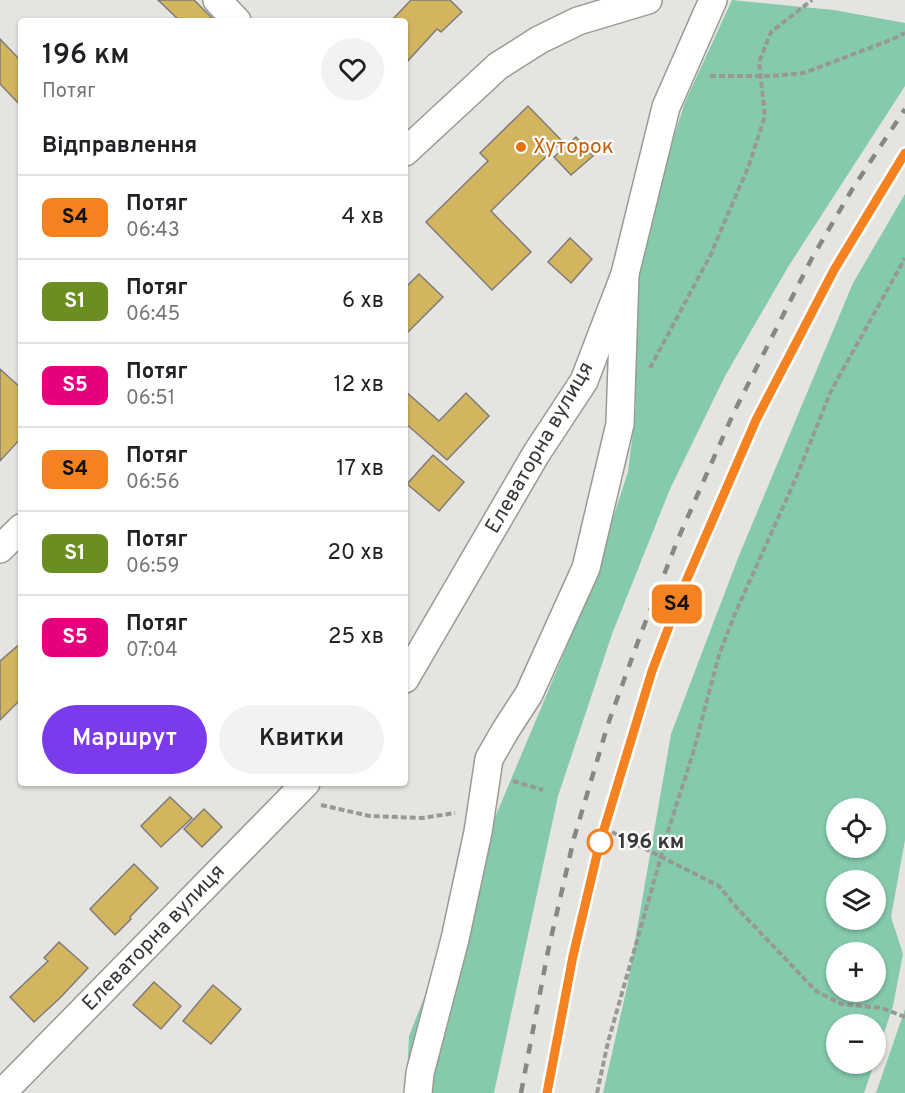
<!DOCTYPE html>
<html lang="uk">
<meta charset="utf-8">
<style>
:root{--surface:#fff;--page:#f2f2f2;--text:#202124;--muted:#757577;--line:#e0e0e0;--accent:#7c3aed}
body{margin:0;font-family:Overpass,sans-serif;background:var(--page);color:var(--text);height:100vh;display:flex;flex-direction:column;font-size:22px;white-space:nowrap}
*{box-sizing:border-box;margin:0}
p{font-size:20px;color:var(--muted)}
.icon{flex:none;width:33px;height:33px;fill:none;stroke:currentColor;stroke-width:2;stroke-linecap:round;stroke-linejoin:round}
.map{position:relative;flex:1;overflow:hidden}
.details{position:absolute;left:18px;top:18px;width:390px;height:768px;display:flex;flex-direction:column;background:var(--surface);border-radius:6px;box-shadow:0 2px 4px #0004}
.details>*{flex:none}
.badge{padding:0 12px;border-radius:9px;font-size:21px;line-height:39px}
.tools{position:absolute;left:826px;top:798px;display:grid;gap:12px}
.tools a{display:grid;place-items:center;width:60px;height:60px;border-radius:50%;background:var(--surface);box-shadow:0 2px 4px #0004;font-size:30px}
.map>.badge{position:absolute;translate:-50% -50%;box-shadow:0 0 0 3px #fff}
h2{padding:0 24px;font-size:22px;line-height:54px}
.round{display:grid;place-items:center;flex:none;width:63px;height:63px;border-radius:32px;background:var(--page)}
.summary{display:flex;align-items:center;justify-content:space-between;height:102px;padding:0 24px}
h1{font-size:28px;font-weight:600;line-height:45px}
.primary-button{display:flex;gap:12px;margin-top:auto;padding:12px 24px}
.primary-button a{flex:1;height:69px;border-radius:36px;background:var(--accent);color:#fff;font-size:24px;font-weight:600;line-height:69px;text-align:center}
.primary-button a+a{background:var(--page);color:var(--text)}
ul{padding:0;list-style:none}
li{display:flex;align-items:center;gap:18px;height:84px;padding:0 24px;border-top:2px solid var(--line)}
li div{flex:1}
li b{display:block;font-size:22px}
li em{font-style:normal}
li .badge{min-width:66px;font-weight:700;text-align:center}
.map>svg:first-child{display:block}
.green{fill:#84caab;fill-rule:evenodd}
.building{fill:#d3b45f;stroke:#7e7d7b;stroke-width:1.5}
.lines{fill:none;stroke-linecap:round;stroke-linejoin:round}
.minor-casing{stroke:#999996;stroke-width:30}
.path{stroke:#989895;stroke-width:4;stroke-dasharray:6 3;stroke-linecap:butt}
.minor{stroke:#fff;stroke-width:27}
.rail{stroke:#888785;stroke-width:4.5;stroke-dasharray:10 10;stroke-linecap:butt}
.line-casing{stroke:#fff;stroke-width:14}
.line{stroke:#f58220;stroke-width:9}
.food-dot{fill:#e8710a;stroke:#fff;stroke-width:2}
.stop-dot{fill:#fff;stroke:#f58220;stroke-width:3}
.labels{text-anchor:middle;dominant-baseline:central;stroke-width:4.5;stroke-linejoin:round;paint-order:stroke}
.food-label{font-size:21px;fill:#c56008;stroke:#fff;text-anchor:start}
.street-label{font-size:21px;fill:#383836;stroke:#fff}
.stop-label{font-size:21px;font-weight:bold;fill:#383836;stroke:#fff;text-anchor:start}
</style>
<div class="map">
<svg width="905" height="1093" viewBox="0 0 905 1093">
<rect width="100%" height="100%" fill="#e5e4e1"/>
<g class="green">
<polygon points="732,0 834,10 905,23 905,86 788,267 725,376 670,489 612,634 558,796 494,1093 406,1093 409,1036 496,815 584,606 628,472 636,407 628,342 637,251 685,102"/>
<path d="M905 194V840L891 917 903 954 893 1006 876 1057V1024H837V1064H874L864 1093H603L627 987 671 734 738 558 853 283ZM837 808H876V848H837ZM837 880H876V920H837ZM876 952V992H837V952Z"/>
<polygon points="905,1009 905,1093 876,1093 904,1012"/>
</g>
<g class="building">
<polygon points="158,0 194,0 215,21 180,21"/>
<polygon points="411,0 450,0 462,12 441,32 437,29 405,64 405,21 391,21"/>
<polygon points="0,39 21,61 21,106 0,84"/>
<polygon points="528,106 562,141 491,211 531,252 492,290 426,222 488,161 480,153"/>
<polygon points="576,137 593,156 571,175 554,157"/>
<polygon points="570,238 592,259 571,283 548,262"/>
<polygon points="419,274 443,297 405,335 405,288"/>
<polygon points="0,369 21,388 21,438 0,461"/>
<polygon points="405,391 439,421 466,393 489,416 447,460 405,423"/>
<polygon points="433,455 464,482 439,511 407,484"/>
<polygon points="21,643 21,699 0,720 0,661"/>
<polygon points="170,797 192,818 161,847 141,826"/>
<polygon points="204,809 222,827 202,847 184,829"/>
<polygon points="134,864 158,888 130,917 131,919 115,935 90,909"/>
<polygon points="59,942 88,968 61,997 34,1022 10,997 48,961 44,958"/>
<polygon points="154,982 181,1006 161,1029 133,1005"/>
<polygon points="213,985 241,1009 211,1044 183,1021"/>
</g>
<g class="lines">
<g class="minor-casing">
<g id="minor">
<polyline points="217,0 237,21"/>
<polyline points="405,152 498,66 539,40 578,21 648,0"/>
<polyline points="0,549 21,528"/>
<polyline points="405,679 536,454 584,381 625,274 666,107 713,0"/>
<polyline points="2,1093 306,783"/>
<polyline points="418,1093 420,1073 455,939 478,832 489,759 505,731 529,694 586,568 620,424 625,274"/>
</g>
</g>
<g class="path">
<polyline points="710,76 770,76 804,73 893,39 905,33"/>
<polyline points="650,368 710,256 749,165 765,116 759,62 771,32 812,0"/>
<polyline points="513,781 543,790"/>
<polyline points="321,805 370,816 422,818 455,813"/>
<polyline points="604,828 719,886 736,907 816,991 841,1004 882,1008 905,1017"/>
<polyline points="597,1093 608,1042 670,825 693,753 719,655 734,616 796,478 831,391 905,258"/>
</g>
<use href="#minor" class="minor"/>
<g class="rail">
<polyline points="521,1093 548,951 574,838 608,724 640,636 678,539 734,412 812,258 853,188 905,109"/>
<polyline points="547,1093 573,956 599,846 652,671 687,579 756,420 834,270 905,153"/>
</g>
</g>
<g class="lines">
<g class="line-casing">
<polyline id="line" points="547,1093 573,956 599,846 652,671 687,579 756,420 834,270 905,153"/>
</g>
<use href="#line" class="line"/>
</g>
<circle class="food-dot" cx="521" cy="147" r="6"/>
<circle class="stop-dot" cx="600" cy="842" r="12"/>
<g class="labels">
<g class="food-label">
<text x="533" y="147">Хуторок</text>
</g>
<g class="street-label">
<text transform="translate(540 448) rotate(-60)">Елеваторна вулиця</text>
<text transform="translate(154 938) rotate(-46)">Елеваторна вулиця</text>
</g>
<g class="stop-label">
<text x="618" y="842">196 км</text>
</g>
</g>
</svg>
<div class="tools">
<a><svg class="icon" aria-label="locate" viewBox="0 0 24 24"><circle cx="12" cy="12" r="6"/><path d="M12 2v4M12 18v4M2 12h4M18 12h4"/></svg></a>
<a><svg class="icon" aria-label="layers" viewBox="0 0 24 24"><path d="M12 4l9 5-9 5-9-5zM3 14l9 5 9-5"/></svg></a>
<a>+</a>
<a>−</a>
</div>
<b class="badge" style="left:677px;top:604px;background:#f58220;color:#111">S4</b>
<section class="details">
<div class="summary"><div><h1>196 км</h1><p>Потяг</p></div><a class="round"><svg class="icon" aria-label="heart" viewBox="0 0 24 24"><path d="M12 20l-8-8c-3-5 5-10 8-4 3-6 11-1 8 4z"/></svg></a></div>
<h2>Відправлення</h2>
<ul>
<li><span class="badge" style="background:#f58220;color:#111">S4</span><div><b>Потяг</b><p>06:43</p></div><em>4 хв</em></li>
<li><span class="badge" style="background:#6b8e23;color:#fff">S1</span><div><b>Потяг</b><p>06:45</p></div><em>6 хв</em></li>
<li><span class="badge" style="background:#e6007e;color:#fff">S5</span><div><b>Потяг</b><p>06:51</p></div><em>12 хв</em></li>
<li><span class="badge" style="background:#f58220;color:#111">S4</span><div><b>Потяг</b><p>06:56</p></div><em>17 хв</em></li>
<li><span class="badge" style="background:#6b8e23;color:#fff">S1</span><div><b>Потяг</b><p>06:59</p></div><em>20 хв</em></li>
<li><span class="badge" style="background:#e6007e;color:#fff">S5</span><div><b>Потяг</b><p>07:04</p></div><em>25 хв</em></li>
</ul>
<div class="primary-button"><a>Маршрут</a><a>Квитки</a></div>
</section>
</div>
